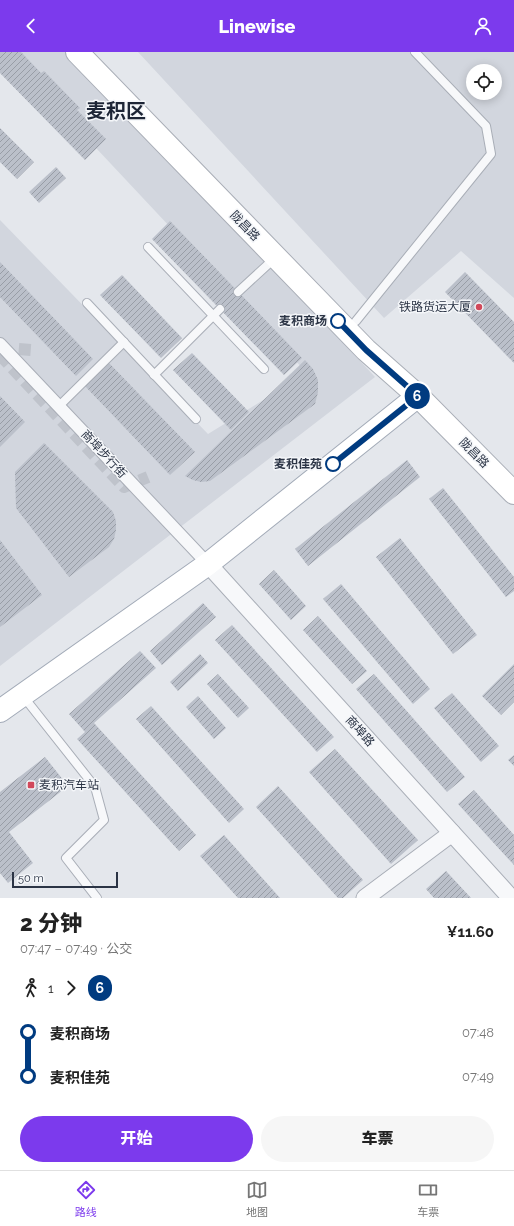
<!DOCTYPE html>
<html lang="zh">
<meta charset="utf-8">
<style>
:root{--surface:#fff;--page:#f6f6f6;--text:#222;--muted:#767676;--line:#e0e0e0;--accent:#7c3aed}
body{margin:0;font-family:Raleway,"Noto Sans SC",sans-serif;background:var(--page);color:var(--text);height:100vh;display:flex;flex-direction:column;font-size:15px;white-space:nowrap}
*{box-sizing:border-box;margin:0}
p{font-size:13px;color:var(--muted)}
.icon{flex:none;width:22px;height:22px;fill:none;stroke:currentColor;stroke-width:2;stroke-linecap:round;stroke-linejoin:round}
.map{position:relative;height:846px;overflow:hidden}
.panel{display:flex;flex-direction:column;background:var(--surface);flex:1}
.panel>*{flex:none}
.badge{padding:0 8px;border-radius:13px;font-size:14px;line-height:26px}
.fabs{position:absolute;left:466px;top:12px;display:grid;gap:8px}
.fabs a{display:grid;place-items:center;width:36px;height:36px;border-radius:50%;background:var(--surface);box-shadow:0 2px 10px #0003;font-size:20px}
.scale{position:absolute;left:12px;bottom:10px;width:106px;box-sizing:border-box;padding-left:4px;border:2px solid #2b3445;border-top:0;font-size:11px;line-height:14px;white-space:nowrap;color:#2b3445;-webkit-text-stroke:3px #f4f6f9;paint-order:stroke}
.map>.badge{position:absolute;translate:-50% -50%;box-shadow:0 0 0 2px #fff}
.legs{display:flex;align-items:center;gap:6px;height:44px;padding:0 20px;font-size:13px}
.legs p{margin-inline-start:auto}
.summary{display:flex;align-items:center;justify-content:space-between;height:68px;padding:0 20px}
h1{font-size:22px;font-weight:800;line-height:30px}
.button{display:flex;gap:8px;margin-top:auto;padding:8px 20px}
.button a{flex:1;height:46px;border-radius:24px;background:var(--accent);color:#fff;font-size:16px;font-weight:800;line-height:46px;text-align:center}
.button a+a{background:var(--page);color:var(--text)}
ul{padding:0 20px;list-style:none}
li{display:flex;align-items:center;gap:14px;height:44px;font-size:15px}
li i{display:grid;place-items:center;width:6px;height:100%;margin:0 5px;background:currentColor}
li i::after{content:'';width:10px;height:10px;margin:-5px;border:3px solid;border-radius:50%;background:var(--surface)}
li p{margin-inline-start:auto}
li:first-child i{background:linear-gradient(#0000 50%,currentColor 0)}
li:last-child i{background:linear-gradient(currentColor 50%,#0000 0)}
header{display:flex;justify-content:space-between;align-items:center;height:52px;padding:0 20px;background:var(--accent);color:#fff;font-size:18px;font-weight:800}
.tabs{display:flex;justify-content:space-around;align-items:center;height:56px;border-top:1px solid var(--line);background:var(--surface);font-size:11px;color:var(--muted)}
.tabs a{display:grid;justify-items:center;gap:2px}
.tabs .selected{color:var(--accent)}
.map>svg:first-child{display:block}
.built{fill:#d2d6de;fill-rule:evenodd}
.building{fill:url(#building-hatch)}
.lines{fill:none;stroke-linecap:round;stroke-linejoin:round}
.pedestrian-tunnel{stroke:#bfc3cb;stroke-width:12;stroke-dasharray:12 6;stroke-linecap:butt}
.service-casing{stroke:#a9aeb7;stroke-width:10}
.pedestrian-casing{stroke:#a9aeb7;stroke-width:14}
.minor-casing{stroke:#a9aeb7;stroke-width:19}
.secondary-casing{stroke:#a9aeb7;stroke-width:24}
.primary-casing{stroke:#a3abb8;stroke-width:24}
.service{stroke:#f7f8fa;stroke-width:8}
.pedestrian{stroke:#f7f8fa;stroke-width:12}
.minor{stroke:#f7f8fa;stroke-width:17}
.secondary{stroke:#fff;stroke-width:22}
.primary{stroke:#fff;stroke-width:22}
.line-1-casing{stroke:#fff;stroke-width:9}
.line-1{stroke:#003b80;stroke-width:6}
.poi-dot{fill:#d1495b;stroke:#f4f6f9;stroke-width:1.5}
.stop-1-dot{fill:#fff;stroke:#003b80;stroke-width:2}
.labels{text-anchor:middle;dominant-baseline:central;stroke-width:3;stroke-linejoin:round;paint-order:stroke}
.street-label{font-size:12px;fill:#2b3445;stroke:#f4f6f9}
.poi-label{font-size:12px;fill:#2b3445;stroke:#f4f6f9;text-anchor:end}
.stop-label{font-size:12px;font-weight:bold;fill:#2b3445;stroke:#f4f6f9;text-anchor:end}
.town-label{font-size:20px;font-weight:bold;fill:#1d2536;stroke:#f4f6f9}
</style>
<header><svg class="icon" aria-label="back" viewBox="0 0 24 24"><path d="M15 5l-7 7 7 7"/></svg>Linewise<svg class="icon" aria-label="person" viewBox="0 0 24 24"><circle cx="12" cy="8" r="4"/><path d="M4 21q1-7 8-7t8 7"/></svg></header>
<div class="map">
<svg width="514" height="846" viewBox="0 0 514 846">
<defs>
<pattern id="building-hatch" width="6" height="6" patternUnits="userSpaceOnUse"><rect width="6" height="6" fill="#bbc0ca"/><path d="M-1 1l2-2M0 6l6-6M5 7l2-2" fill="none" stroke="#989da6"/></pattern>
</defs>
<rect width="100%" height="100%" fill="#e4e7ec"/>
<g class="built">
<polygon points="6,0 74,0 375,325 0,614 0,168 208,382 307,321"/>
<path d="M138 0H514V246L461 199 384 266ZM473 19H495V41H473Z"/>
</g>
<g class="building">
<polygon points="0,0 21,0 41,21 44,19 80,56 77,58 106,87 85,108 0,21"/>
<polygon points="0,76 34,110 17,127 0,110"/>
<polygon points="56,115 66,126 39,151 29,140"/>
<polygon points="170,169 302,306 284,323 152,187"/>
<polygon points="0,210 93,307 76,324 0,245"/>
<polygon points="465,220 514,270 514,311 445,240"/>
<polygon points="122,223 182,286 161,306 100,243"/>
<polygon points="192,301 249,360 231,378 173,318"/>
<polygon points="305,308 313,317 318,328 318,340 315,352 210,429 201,430 193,428 185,424"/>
<polygon points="108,310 195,400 170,423 84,333"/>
<polygon points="0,344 25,370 0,395"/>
<polygon points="44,391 113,460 116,469 116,478 114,487 109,495 69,525 16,456 15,420"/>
<polygon points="407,408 420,425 308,514 295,497"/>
<polygon points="443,436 514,525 514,539 506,545 429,447"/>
<polygon points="400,486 477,583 453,602 376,505"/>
<polygon points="0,488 42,543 0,575"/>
<polygon points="274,518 306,554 291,568 259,532"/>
<polygon points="341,532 430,637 413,652 323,547"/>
<polygon points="203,551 216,565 162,613 150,599"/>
<polygon points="318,564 367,619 352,632 303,578"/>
<polygon points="232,573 334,685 317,700 215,588"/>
<polygon points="140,599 156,616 94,671 196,783 179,799 77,687 85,680 69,662"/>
<polygon points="200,602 208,611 178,639 170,630"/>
<polygon points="514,612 514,650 501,663 482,644"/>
<polygon points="218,622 249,656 238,666 207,632"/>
<polygon points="374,622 465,725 447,740 356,637"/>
<polygon points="452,641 499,694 481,710 434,656"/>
<polygon points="198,644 226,676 214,687 186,655"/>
<polygon points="151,654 244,757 229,771 136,667"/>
<polygon points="335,697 418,788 391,812 309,720"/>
<polygon points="514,703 514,714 508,708"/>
<polygon points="45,705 68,734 9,780 33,811 8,831 0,821 0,740"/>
<polygon points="278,734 363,828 343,846 338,846 256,755"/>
<polygon points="474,738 514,783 514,813 458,752"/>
<polygon points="224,783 280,846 238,846 200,804"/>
<polygon points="446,819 471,846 434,846 426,837"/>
</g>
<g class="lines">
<g class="pedestrian-tunnel">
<polyline points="0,303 124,435 148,425"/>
<polyline points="4,307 18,297 31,298"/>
</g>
<g class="service-casing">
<g id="service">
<polyline points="148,195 264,317"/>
<polyline points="238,240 276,205"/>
<polyline points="87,251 196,367"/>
<polyline points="356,269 491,102 486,74 415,0"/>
<polyline points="154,323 220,257"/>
<polyline points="59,354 124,290"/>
<polyline points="23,644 95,735 104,768 66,806 97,846"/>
</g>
</g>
<g class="pedestrian-casing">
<polyline id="pedestrian" points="0,292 208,512"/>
</g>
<g class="minor-casing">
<g id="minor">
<polyline points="208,512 511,846"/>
<polyline points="365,846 452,781"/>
</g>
</g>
<g class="secondary-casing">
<polyline id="secondary" points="77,0 366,298 418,344 514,441"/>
</g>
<g class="primary-casing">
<polyline id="primary" points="0,659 208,512 418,344"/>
</g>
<use href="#service" class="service"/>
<use href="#pedestrian" class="pedestrian"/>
<use href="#minor" class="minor"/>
<use href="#secondary" class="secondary"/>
<use href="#primary" class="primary"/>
</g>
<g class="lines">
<g class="line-1-casing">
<polyline id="line-1" points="333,412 418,344 366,298 338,269"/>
</g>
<use href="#line-1" class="line-1"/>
</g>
<g class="poi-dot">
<circle cx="479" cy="255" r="4"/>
<rect x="27" y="729" width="8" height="8" rx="2"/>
</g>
<g class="stop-1-dot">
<circle cx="338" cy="269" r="7"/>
<circle cx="333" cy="412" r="7"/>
</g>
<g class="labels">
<g class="street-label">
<text transform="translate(245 174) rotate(46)">陇昌路</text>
<text transform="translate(474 401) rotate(45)">陇昌路</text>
<text transform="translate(104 402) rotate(47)">商埠步行街</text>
<text transform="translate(360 679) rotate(48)">商埠路</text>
</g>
<g class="poi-label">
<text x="471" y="255">铁路货运大厦</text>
<text x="39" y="733" text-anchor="start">麦积汽车站</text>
</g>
<g class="stop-label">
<text x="327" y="269">麦积商场</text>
<text x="322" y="412">麦积佳苑</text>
</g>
<g class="town-label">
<text x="116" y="59">麦积区</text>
</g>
</g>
</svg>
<div class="fabs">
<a><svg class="icon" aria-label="locate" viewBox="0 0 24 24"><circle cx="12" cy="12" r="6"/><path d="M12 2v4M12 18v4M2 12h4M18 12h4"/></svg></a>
</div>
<div class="scale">50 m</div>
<b class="badge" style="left:417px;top:344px;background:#003b80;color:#fff">6</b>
</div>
<section class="panel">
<div class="summary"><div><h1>2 分钟</h1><p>07:47 – 07:49 · 公交</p></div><b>¥11.60</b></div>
<div class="legs"><svg class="icon" aria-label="walk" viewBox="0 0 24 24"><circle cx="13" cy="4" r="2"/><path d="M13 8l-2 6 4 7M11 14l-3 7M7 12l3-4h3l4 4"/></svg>1<svg class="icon" aria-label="forward" viewBox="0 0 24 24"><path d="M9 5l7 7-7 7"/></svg><b class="badge" style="background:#003b80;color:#fff">6</b></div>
<ul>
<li><i style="color:#003b80"></i><b>麦积商场</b><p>07:48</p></li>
<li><i style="color:#003b80"></i><b>麦积佳苑</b><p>07:49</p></li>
</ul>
<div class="button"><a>开始</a><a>车票</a></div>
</section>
<nav class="tabs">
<a class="selected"><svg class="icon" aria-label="directions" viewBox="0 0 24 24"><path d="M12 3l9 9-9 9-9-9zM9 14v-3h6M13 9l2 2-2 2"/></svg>路线</a>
<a><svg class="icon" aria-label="map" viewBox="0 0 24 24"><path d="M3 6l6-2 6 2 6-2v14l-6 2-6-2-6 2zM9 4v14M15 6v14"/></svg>地图</a>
<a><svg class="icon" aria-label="tickets" viewBox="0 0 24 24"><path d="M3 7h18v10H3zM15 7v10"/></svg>车票</a>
</nav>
